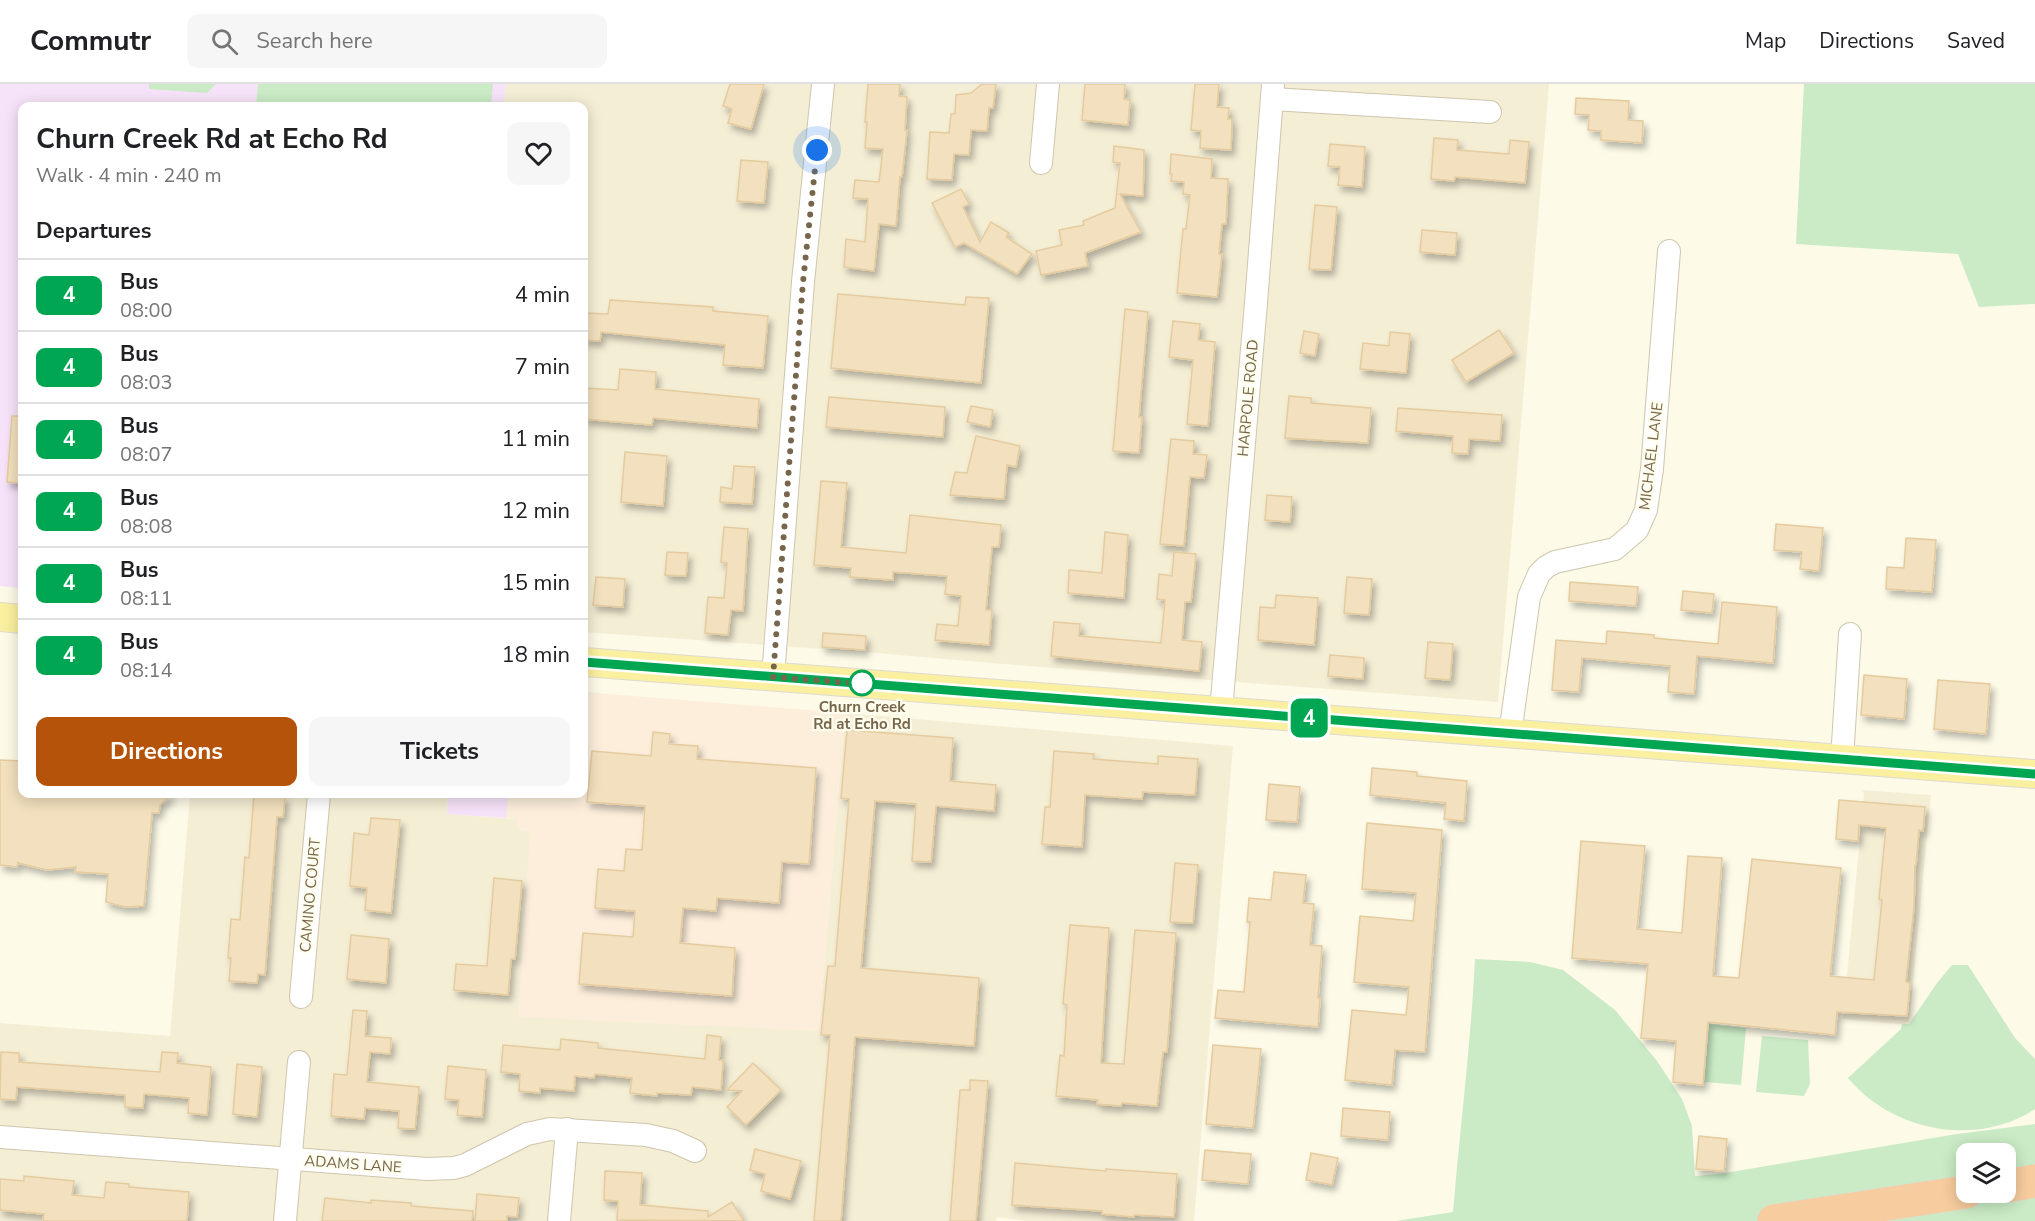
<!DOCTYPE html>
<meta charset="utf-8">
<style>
:root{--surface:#fff;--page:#f6f6f6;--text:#202124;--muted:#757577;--line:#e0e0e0;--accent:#b45309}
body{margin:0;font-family:"Nunito Sans",sans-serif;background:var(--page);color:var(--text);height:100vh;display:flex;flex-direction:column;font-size:22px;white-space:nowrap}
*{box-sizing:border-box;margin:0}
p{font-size:20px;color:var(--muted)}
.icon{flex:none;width:33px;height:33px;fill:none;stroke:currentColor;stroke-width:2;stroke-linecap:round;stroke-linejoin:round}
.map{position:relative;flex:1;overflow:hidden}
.details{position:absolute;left:18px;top:18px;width:570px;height:696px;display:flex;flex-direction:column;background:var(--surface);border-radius:12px;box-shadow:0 3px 15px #0003}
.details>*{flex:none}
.badge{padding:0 12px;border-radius:9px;font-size:21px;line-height:39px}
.controls{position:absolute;left:1956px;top:1059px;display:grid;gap:12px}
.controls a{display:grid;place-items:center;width:60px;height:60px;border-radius:12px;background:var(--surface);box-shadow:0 3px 15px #0003;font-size:30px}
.you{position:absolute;width:30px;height:30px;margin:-15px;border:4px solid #fff;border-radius:50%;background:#1a73e8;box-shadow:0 0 0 9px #1a73e833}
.map>.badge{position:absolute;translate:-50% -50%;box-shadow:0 0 0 3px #fff}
h2{padding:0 18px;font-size:22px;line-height:54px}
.round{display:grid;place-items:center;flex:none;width:63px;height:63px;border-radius:12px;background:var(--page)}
.overview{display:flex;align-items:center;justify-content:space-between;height:102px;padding:0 18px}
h1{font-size:28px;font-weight:700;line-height:45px}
.primary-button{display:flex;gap:12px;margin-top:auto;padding:12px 18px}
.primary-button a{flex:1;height:69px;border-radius:12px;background:var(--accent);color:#fff;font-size:24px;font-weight:700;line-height:69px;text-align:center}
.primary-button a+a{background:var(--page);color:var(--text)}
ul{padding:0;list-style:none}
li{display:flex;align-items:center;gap:18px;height:72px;padding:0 18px;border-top:2px solid var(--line)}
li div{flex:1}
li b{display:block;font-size:22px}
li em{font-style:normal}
li .badge{min-width:66px;font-weight:700;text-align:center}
header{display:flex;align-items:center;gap:36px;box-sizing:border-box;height:84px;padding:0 30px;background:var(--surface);border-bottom:2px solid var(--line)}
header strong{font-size:28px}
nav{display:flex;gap:33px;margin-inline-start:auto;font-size:21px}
.search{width:420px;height:54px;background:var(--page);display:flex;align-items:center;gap:15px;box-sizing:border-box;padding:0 21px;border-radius:12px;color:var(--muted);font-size:22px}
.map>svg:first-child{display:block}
.residential{fill:#f4eed5}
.commercial{fill:#fdeedb}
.education{fill:#f7e3f9}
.green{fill:#caebc5;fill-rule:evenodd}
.building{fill:#f2e0be;stroke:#e5cb9e;stroke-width:1.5;filter:url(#shadow)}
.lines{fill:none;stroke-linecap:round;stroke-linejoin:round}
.minor-casing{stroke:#cfc5ad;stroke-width:24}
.major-casing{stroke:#dedad4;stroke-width:30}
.highway-casing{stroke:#dedad4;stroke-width:34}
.minor{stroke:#fff;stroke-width:22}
.major{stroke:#fbf09f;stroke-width:28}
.highway{stroke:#f7cc9e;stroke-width:33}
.line-casing{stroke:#fff;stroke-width:14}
.line{stroke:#00a651;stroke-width:9}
.walk{stroke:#77664b;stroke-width:6;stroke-dasharray:0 10.8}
.stop-dot{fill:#fff;stroke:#00a651;stroke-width:3}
.labels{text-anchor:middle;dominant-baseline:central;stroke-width:4.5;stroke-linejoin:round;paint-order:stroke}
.street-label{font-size:15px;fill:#77664b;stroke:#fffded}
.stop-label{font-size:15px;font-weight:bold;fill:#77664b;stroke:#fffded}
</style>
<header>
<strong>Commutr</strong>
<div class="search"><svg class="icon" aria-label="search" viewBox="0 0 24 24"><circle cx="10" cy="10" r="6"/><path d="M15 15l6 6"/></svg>Search here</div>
<nav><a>Map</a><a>Directions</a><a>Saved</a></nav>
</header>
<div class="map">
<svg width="2035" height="1137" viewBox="0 0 2035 1137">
<defs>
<filter id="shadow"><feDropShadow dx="3.5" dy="5.5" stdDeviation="3" flood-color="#0004"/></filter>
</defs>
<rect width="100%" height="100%" fill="#fdfae7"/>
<g class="residential">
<polygon points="506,0 1549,0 1498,618 1015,581 864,568 584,548 584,22 504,22"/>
<polygon points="845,629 1233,662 1194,1137 1027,1137 997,1133 996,1137 0,1137 0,939 170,952 190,710 448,710 447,730 517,735 530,748 819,946"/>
<polygon points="1861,706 1931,711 1909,941 1843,935 1864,709"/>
</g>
<polygon class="commercial" points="584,608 845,629 819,947 518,933 530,748 517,746 517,735 506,734 509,710 584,710"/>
<g class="education">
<polygon points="0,0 506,0 504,22 22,22 22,504 0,502"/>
<polygon points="448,710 509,710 506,734 447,730"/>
</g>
<g class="green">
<polygon points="149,0 216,0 207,9 149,5"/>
<polygon points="258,0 493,0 491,22 256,22"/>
<polygon points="1804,0 2035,0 2035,220 1979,223 1958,170 1796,160"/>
<path d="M1475 875 1530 878 1563 886 1615 926 1657 977 1682 1015 1692 1042 1695 1092 1719 1090 1957 1050 2035 1040V1137H1396L1453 1128C1460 1044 1471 959 1475 875ZM1966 1070H2006V1108H1966Z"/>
<path d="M1952 881H1968L2015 954 2035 975V1025C1975 1064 1892 1047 1848 994L1901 945 1902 940H1909L1937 899Z"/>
<polygon points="1709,940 1746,944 1741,1001 1704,998"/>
<polygon points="1762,952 1808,956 1810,1000 1804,1012 1756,1008"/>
</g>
<g class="building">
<polygon points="730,0 764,0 751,45 728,39 732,25 723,22"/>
<polygon points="868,0 900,0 899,12 907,13 905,46 907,46 902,93 900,93 896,142 879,140 874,187 844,183 846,155 865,158 868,115 853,114 855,96 879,98 883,65 865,64 867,38 865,38"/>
<polygon points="982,0 996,0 993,24 989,24 987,47 971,46 969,71 954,70 952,96 927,95 930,48 949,49 951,30 955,30 956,11 971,9"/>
<polygon points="1085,0 1125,0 1124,15 1130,16 1128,41 1082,36"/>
<polygon points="1195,0 1219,0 1217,23 1229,24 1228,35 1232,35 1231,66 1200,64 1201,47 1191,46"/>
<polygon points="1576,14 1629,17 1628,36 1643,37 1642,59 1601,56 1601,47 1588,46 1589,31 1575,30"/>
<polygon points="1434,54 1458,56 1457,66 1509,70 1510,56 1529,58 1525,99 1455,93 1454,97 1431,95"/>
<polygon points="1330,60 1365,63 1362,103 1338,101 1340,83 1328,82"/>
<polygon points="1114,62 1144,66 1143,112 1120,110 1141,148 1085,169 1088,182 1041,191 1036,167 1062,161 1059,146 1084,141 1083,137 1115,124 1120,79 1113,78"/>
<polygon points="1171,70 1212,75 1211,94 1228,95 1226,140 1222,140 1219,170 1222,170 1217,213 1177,209 1183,145 1186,145 1190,111 1183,110 1184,98 1171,97 1172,90 1170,90"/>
<polygon points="741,76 768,78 764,119 737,117"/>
<polygon points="961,105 969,120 963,123 980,158 991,138 1009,149 1006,153 1032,170 1017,190 964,159 955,163 932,119"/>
<polygon points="1315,121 1337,123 1331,186 1309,185"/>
<polygon points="1422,146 1457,149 1455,171 1420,168"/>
<polygon points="838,210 965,221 966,213 989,214 981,299 831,284"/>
<polygon points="610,216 713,223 713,227 768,232 763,284 723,281 725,261 601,248 600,257 584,256 584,229 608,230"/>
<polygon points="1125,225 1148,228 1139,333 1142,333 1139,369 1113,367"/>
<polygon points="1173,237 1200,240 1198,256 1215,258 1208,342 1187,340 1193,276 1169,273"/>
<polygon points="1499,246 1514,269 1466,298 1452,276"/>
<polygon points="1304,247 1319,250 1315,272 1300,269"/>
<polygon points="1390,248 1410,250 1406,289 1360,285 1363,259 1389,262"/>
<polygon points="620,285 656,288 655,305 759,315 757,344 653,334 652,341 584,335 584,304 618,306"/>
<polygon points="1289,312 1311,314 1311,319 1371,324 1368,359 1285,354"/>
<polygon points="829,313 945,323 943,353 826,343"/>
<polygon points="971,322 993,326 990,343 967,338"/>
<polygon points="1398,324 1502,331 1500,357 1469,355 1468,370 1452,369 1453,352 1396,347"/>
<polygon points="12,332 22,332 22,399 7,398"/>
<polygon points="976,352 1020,362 1016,383 1007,381 1004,415 950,411 955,388 967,389"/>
<polygon points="1171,355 1194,357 1193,370 1207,371 1204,394 1190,393 1184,462 1160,460"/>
<polygon points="625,368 667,372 663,422 621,418"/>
<polygon points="734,382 755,383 752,420 720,418 721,403 732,405"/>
<polygon points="821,397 847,399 841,463 906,469 910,431 1001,441 999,463 992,463 986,526 992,526 989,561 935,556 937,540 958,542 961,512 945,510 947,492 893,488 893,496 850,493 851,484 814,481"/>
<polygon points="1267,411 1292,413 1290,438 1265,436"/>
<polygon points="1776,440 1823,444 1819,487 1800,485 1802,468 1774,466"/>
<polygon points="724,443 748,445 743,527 731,526 728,551 705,549 708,513 724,514 727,479 721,478"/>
<polygon points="1105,448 1128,451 1124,514 1068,509 1069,486 1102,489"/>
<polygon points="1906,454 1936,456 1932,508 1886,505 1887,483 1904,484"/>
<polygon points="667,468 688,469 686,492 665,491"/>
<polygon points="1174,468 1196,470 1191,518 1185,518 1182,556 1202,558 1199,587 1051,572 1054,538 1080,540 1079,552 1161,559 1165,516 1157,515 1159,490 1172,492"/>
<polygon points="596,493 625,495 623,523 593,521"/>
<polygon points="1347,493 1372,495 1369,531 1344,529"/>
<polygon points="1570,498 1638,503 1636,522 1569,517"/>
<polygon points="1683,507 1714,510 1712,529 1681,526"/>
<polygon points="1276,511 1318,514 1314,561 1258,556 1260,523 1275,524"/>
<polygon points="1722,518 1777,523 1773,579 1697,572 1694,610 1668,608 1670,582 1582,574 1579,608 1552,606 1556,556 1606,560 1607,547 1654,551 1654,554 1718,560"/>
<polygon points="823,549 866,552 865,566 822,563"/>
<polygon points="1428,558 1453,560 1450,596 1425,594"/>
<polygon points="1330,571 1364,574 1363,595 1328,592"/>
<polygon points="1864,591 1907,595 1904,635 1861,631"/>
<polygon points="1938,596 1990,600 1986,650 1934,645"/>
<polygon points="847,646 953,654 950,697 996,701 994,727 936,722 931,778 912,777 916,720 875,717 861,884 979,894 974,962 855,953 841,1137 814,1137 830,951 821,951 828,882 835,882 849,715 841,714"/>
<polygon points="653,648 670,650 669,660 698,662 697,675 816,684 809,780 782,778 779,819 717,814 716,827 683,824 680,859 735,864 732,912 579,900 583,849 633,853 635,827 595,824 598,785 624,787 626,765 642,766 645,722 587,718 592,667 651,672"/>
<polygon points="1054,667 1094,670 1093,675 1158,680 1158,672 1198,675 1195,711 1143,708 1142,715 1085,711 1082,763 1042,760 1045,723 1050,723"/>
<polygon points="0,676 22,677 22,710 172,710 160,721 159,729 152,729 144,822 125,823 106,818 108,790 75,788 76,783 47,786 18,779 17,783 0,781"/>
<polygon points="1372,684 1417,688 1417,692 1467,697 1464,737 1444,735 1446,719 1370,711"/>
<polygon points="1269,700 1300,703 1297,738 1266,736"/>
<polygon points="254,711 285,713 283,733 277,733 265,891 258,890 257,899 229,897 231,874 228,874 231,835 240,836 245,773 249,774"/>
<polygon points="1839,716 1925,723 1923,747 1919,746 1916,781 1915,781 1914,823 1906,898 1910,899 1907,932 1837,928 1835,951 1708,938 1703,1001 1673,998 1676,957 1641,954 1648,880 1572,874 1581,757 1645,762 1637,845 1682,849 1688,772 1722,774 1713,892 1739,894 1752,775 1841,784 1830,892 1874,896 1882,816 1879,815 1886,744 1859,741 1858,757 1836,755"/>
<polygon points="371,734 400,736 391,829 365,826 367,804 350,802 354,749 369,751"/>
<polygon points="1367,739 1442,746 1425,968 1395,966 1392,1001 1345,996 1352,926 1406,931 1409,903 1354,898 1360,832 1413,837 1416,809 1362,805"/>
<polygon points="1175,779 1198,781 1193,839 1170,838"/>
<polygon points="1274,788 1306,791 1303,819 1314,820 1310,861 1322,862 1318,914 1320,914 1318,943 1215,934 1218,906 1244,908 1250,838 1247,838 1249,814 1271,816"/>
<polygon points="494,794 522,797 515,875 511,875 508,911 454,906 456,880 487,882"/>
<polygon points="1070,841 1109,844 1101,979 1124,980 1135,846 1176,849 1167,968 1163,968 1157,1022 1122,1019 1121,1022 1097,1020 1098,1016 1056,1012 1060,971 1064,972 1067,921 1063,920"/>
<polygon points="351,851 389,855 386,899 347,895"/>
<polygon points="353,926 367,927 365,952 391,954 390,970 370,968 367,998 419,1003 415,1045 398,1044 399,1027 365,1024 364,1035 331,1032 334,990 347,991"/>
<polygon points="707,951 721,953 719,976 723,976 721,1006 692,1003 691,1011 657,1009 657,1012 630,1009 632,994 595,990 594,994 575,992 574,1007 540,1004 540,1009 519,1007 520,990 501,988 503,961 560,966 561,955 598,959 598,964 705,975"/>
<polygon points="1213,961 1261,965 1253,1044 1206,1040"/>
<polygon points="1,968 19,969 19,978 160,988 162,968 178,969 177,979 211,983 207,1031 188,1029 189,1014 144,1010 143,1024 125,1023 125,1011 17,1003 16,1016 0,1015"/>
<polygon points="753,979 781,1006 746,1041 727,1023 742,1007 727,1006"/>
<polygon points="237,980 262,983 257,1033 233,1030"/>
<polygon points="448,982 486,986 482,1033 457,1031 459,1016 445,1015"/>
<polygon points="970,996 988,997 976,1137 950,1137 960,1006 970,1006"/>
<polygon points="1343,1024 1390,1028 1388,1056 1341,1052"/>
<polygon points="1699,1052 1727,1055 1724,1087 1696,1085"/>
<polygon points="755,1065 801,1077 790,1115 761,1107 765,1090 750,1086"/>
<polygon points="1205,1066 1251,1070 1248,1100 1202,1096"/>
<polygon points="1311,1069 1338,1074 1332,1101 1306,1096"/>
<polygon points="1015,1079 1106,1087 1106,1085 1177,1090 1174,1133 1134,1131 1134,1133 1102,1130 1102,1127 1012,1121"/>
<polygon points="605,1087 642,1089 640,1121 708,1127 708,1133 732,1118 744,1137 617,1136 618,1117 604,1116"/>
<polygon points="24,1092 74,1097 72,1111 104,1114 106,1098 129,1100 129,1103 189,1108 187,1137 43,1137 44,1130 0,1126 0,1095 24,1097"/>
<polygon points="477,1110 519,1114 517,1133 507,1132 507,1137 475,1137"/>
<polygon points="325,1114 371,1119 371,1116 411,1119 411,1122 473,1127 472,1137 322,1137"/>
</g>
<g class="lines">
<g class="minor-casing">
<g id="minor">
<polyline points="1272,15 1490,28"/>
<polyline points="1041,79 1048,0"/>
<polyline points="773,593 803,198 823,0"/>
<polyline points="1221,627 1256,219 1273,0"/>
<polyline points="1510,650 1529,513 1539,490 1546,483 1555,478 1615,465 1637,446 1646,426 1652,385 1669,167"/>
<polyline points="1842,675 1850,550"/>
<polyline points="301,913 319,710"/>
<polyline points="0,1053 427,1085 454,1084 465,1081 527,1050 550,1045 646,1051 673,1057 695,1067"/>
<polyline points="285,1137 299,978"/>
<polyline points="559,1137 567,1045"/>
</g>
</g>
<g class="major-casing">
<g id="major">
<polyline points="0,533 22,535"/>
<polyline points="584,578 2035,690"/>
</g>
</g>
<g class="highway-casing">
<g id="highway">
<polyline points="2006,1102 2035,1097"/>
<polyline points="1774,1137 1966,1108"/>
</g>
</g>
<use href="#minor" class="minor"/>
<use href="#major" class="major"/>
<use href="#highway" class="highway"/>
</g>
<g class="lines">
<g class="line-casing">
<polyline id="line" points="584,578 2035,690"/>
</g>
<use href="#line" class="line"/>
<polyline class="walk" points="817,66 803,198 773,593 865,600 862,599"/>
</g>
<circle class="stop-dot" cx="862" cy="599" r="12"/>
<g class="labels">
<g class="street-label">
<text transform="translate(1248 314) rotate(-85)">HARPOLE ROAD</text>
<text transform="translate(1651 372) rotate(-83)">MICHAEL LANE</text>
<text transform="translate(310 811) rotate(-85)">CAMINO COURT</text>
<text transform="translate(353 1080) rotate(4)">ADAMS LANE</text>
</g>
<g class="stop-label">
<text x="862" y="623">Churn Creek<tspan x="862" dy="17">Rd at Echo Rd</tspan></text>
</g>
</g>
</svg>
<div class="controls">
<a><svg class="icon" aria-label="layers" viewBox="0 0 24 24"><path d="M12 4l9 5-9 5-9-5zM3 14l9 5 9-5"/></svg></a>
</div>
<div class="you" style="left:817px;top:66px"></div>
<b class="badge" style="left:1309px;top:634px;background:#00a651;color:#fff">4</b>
<section class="details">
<div class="overview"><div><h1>Churn Creek Rd at Echo Rd</h1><p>Walk · 4 min · 240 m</p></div><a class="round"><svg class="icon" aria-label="heart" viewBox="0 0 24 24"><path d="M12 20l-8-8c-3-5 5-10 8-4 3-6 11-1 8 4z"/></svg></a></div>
<h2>Departures</h2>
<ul>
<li><span class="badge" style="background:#00a651;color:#fff">4</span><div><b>Bus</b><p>08:00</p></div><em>4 min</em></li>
<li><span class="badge" style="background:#00a651;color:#fff">4</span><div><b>Bus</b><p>08:03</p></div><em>7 min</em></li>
<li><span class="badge" style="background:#00a651;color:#fff">4</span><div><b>Bus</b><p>08:07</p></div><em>11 min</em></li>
<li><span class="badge" style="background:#00a651;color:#fff">4</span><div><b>Bus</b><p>08:08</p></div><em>12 min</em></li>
<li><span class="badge" style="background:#00a651;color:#fff">4</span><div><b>Bus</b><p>08:11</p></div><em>15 min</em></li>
<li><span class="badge" style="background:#00a651;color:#fff">4</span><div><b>Bus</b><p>08:14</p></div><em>18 min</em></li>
</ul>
<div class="primary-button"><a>Directions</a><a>Tickets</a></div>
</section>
</div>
